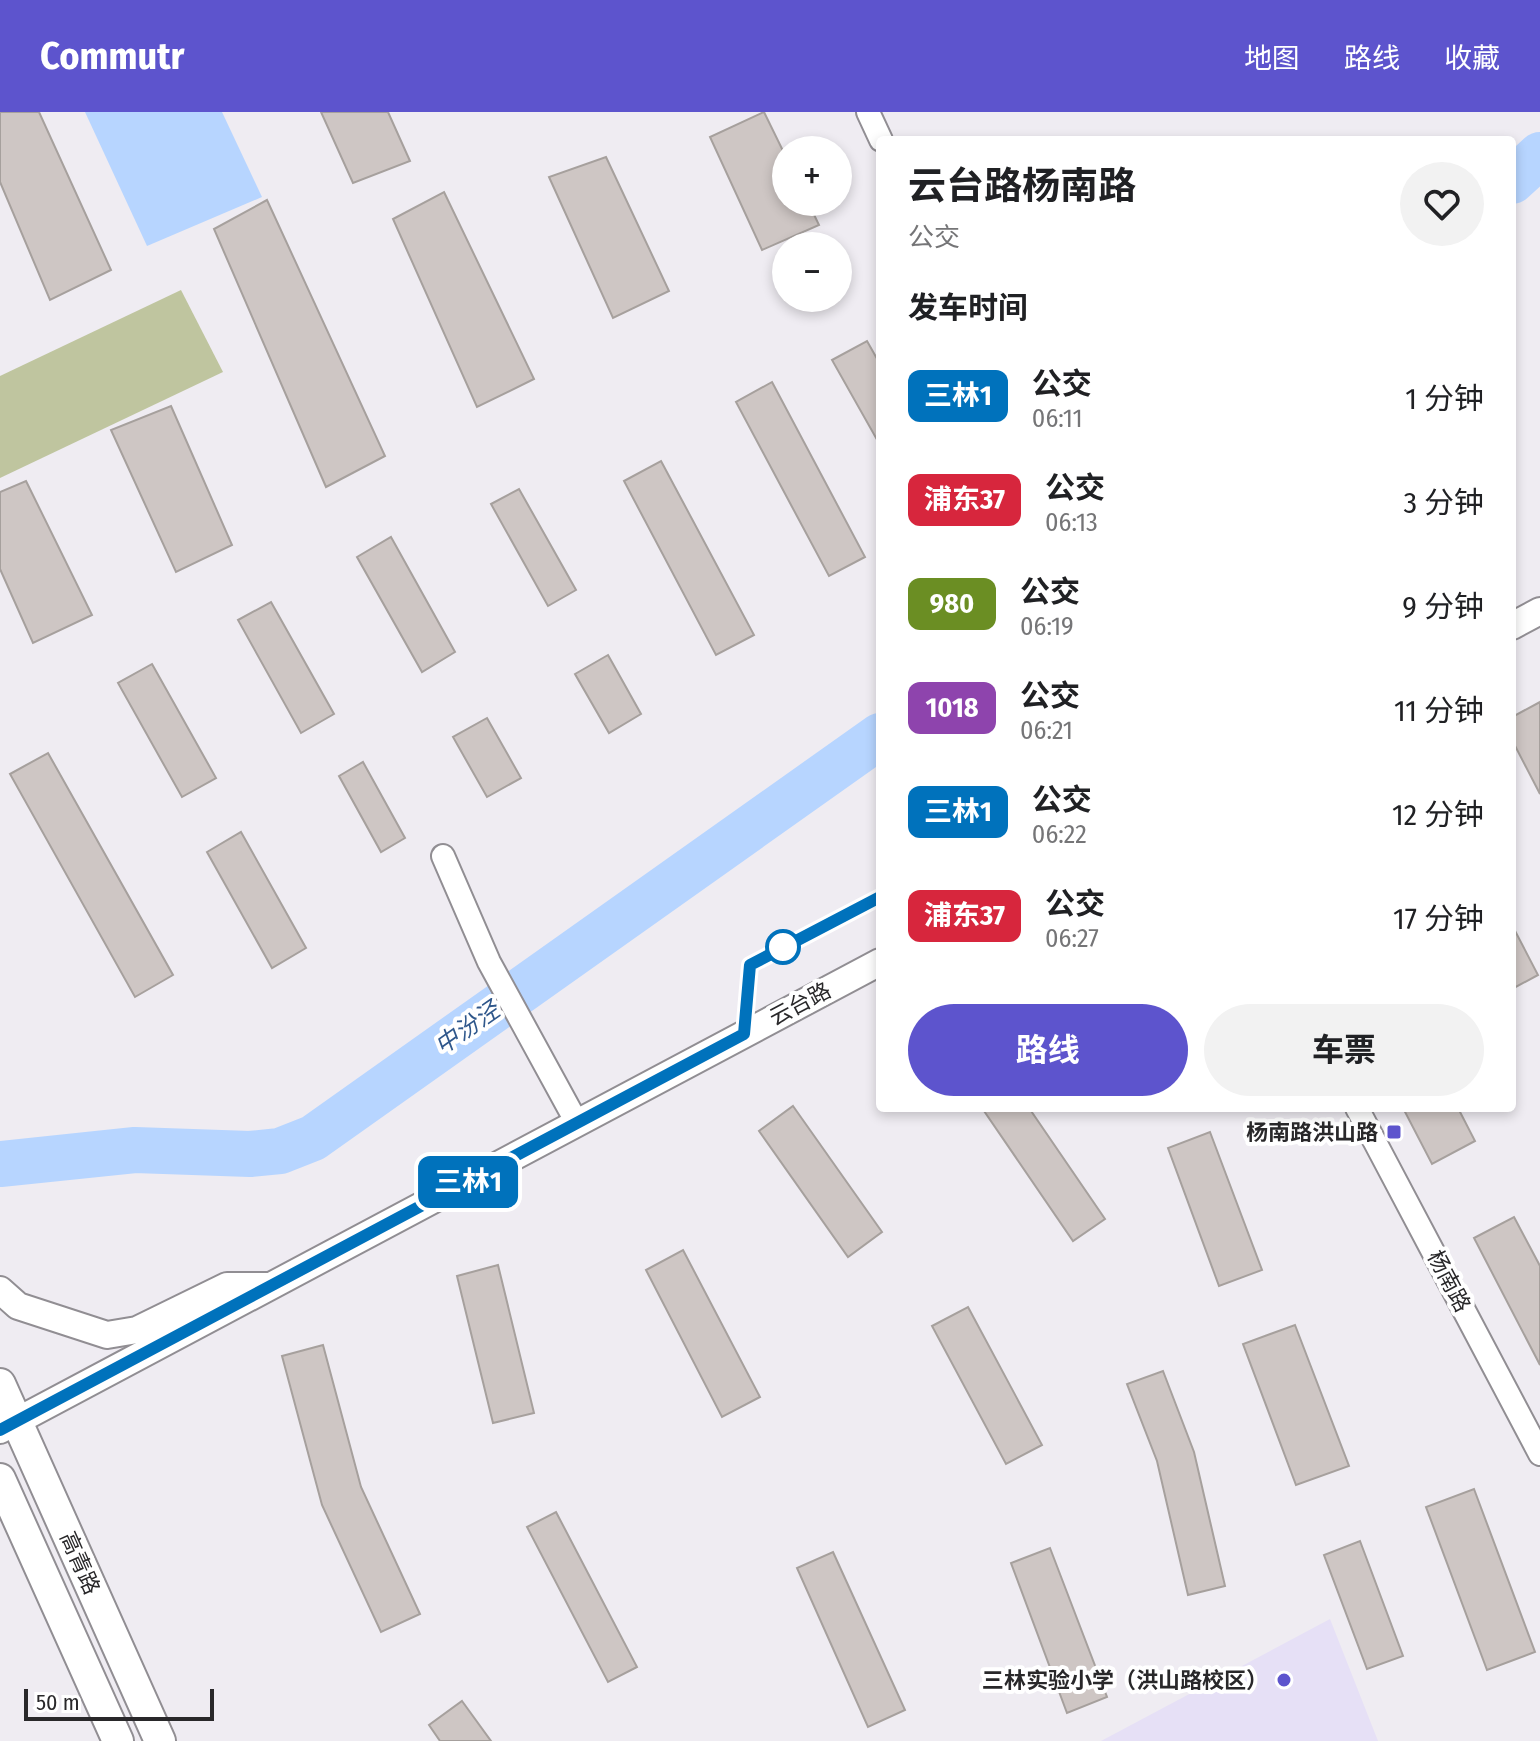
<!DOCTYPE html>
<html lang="zh">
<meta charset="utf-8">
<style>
:root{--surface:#fff;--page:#f2f2f2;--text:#202124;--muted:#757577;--accent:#5d54cd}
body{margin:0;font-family:"Fira Sans Condensed","Noto Sans SC",sans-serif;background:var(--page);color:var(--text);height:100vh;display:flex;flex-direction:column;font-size:30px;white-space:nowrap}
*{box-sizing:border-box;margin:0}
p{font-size:26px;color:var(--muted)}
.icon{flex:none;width:44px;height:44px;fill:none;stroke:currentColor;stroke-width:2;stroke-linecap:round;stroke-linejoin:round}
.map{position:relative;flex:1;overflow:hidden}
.drawer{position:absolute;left:876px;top:24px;width:640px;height:976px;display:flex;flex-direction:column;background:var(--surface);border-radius:8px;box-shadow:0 4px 12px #0003}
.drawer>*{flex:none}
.badge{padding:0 16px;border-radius:12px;font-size:28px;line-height:52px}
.tools{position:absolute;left:772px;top:24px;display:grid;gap:16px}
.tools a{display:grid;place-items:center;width:80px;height:80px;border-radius:50%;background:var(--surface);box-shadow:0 4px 12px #0003;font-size:40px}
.scale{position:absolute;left:24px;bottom:20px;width:190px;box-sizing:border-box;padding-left:8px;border:4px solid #29282a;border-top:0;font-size:22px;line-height:28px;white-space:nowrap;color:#29282a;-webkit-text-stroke:6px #fff;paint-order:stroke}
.map>.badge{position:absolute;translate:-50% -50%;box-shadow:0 0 0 4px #fff}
h2{padding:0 32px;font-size:30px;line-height:72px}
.round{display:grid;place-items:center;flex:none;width:84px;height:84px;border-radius:42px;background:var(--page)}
.headline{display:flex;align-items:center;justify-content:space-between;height:136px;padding:0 32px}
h1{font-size:38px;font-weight:700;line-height:60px}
.primary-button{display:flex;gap:16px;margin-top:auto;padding:16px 32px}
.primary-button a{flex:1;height:92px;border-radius:48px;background:var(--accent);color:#fff;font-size:32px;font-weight:700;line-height:92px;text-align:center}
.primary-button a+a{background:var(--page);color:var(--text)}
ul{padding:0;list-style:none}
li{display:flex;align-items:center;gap:24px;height:104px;padding:0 32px}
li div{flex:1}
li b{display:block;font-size:30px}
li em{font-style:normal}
li .badge{min-width:88px;font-weight:700;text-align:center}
header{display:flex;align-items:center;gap:48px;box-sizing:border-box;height:112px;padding:0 40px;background:var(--accent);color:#fff}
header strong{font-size:38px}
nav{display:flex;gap:44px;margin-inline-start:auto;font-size:28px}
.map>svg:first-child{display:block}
.education{fill:#e6e0f6}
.green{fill:#bfc59f}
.water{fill:#b7d5ff}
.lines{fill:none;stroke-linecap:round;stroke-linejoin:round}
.river{stroke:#b7d5ff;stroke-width:46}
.building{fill:#cec6c4;stroke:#a6a09d;stroke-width:2}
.service-casing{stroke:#918e93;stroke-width:15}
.minor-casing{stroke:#918e93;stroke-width:26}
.tertiary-casing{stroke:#918e93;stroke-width:30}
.secondary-casing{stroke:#918e93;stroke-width:34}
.service{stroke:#fff;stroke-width:11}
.minor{stroke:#fff;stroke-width:22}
.tertiary{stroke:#fff;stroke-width:26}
.secondary{stroke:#fff;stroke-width:30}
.line-casing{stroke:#fff;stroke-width:18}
.line{stroke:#0072bc;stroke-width:12}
.stop-dot{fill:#fff;stroke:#0072bc;stroke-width:4}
.poi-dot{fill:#5d54cd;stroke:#fff;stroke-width:3}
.labels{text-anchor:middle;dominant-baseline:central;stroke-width:8;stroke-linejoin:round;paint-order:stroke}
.street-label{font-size:22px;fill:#29282a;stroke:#fff}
.poi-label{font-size:22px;font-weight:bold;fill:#29282a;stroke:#fff;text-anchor:end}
.water-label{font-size:24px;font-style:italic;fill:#2f578b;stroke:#fff}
</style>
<header>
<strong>Commutr</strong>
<nav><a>地图</a><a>路线</a><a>收藏</a></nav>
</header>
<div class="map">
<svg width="1540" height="1629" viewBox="0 0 1540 1629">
<rect width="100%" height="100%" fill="#efecf2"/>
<polygon class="education" points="1330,1507 1378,1629 1101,1629"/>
<polygon class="green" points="181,178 223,260 0,366 0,264"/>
<polygon class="water" points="85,0 222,0 262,85 147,134"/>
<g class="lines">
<g class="river">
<polyline points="1512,69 1540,43"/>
<polyline points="0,1052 135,1038 250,1042 280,1039 313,1026 880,624"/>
</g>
</g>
<g class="building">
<polygon points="0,0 39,0 111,158 50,188 0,70"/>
<polygon points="321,0 388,0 410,49 353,71"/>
<polygon points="764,0 786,45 786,90 808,90 819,113 762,138 710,25"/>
<polygon points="606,45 669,179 613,206 549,65"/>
<polygon points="444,80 534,267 477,295 393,107"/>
<polygon points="267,88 385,344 326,375 214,117"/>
<polygon points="867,229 880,252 880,333 832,248"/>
<polygon points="772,270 865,445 829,464 736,290"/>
<polygon points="171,294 232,433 176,460 111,318"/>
<polygon points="661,349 754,523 716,543 624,369"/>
<polygon points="26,369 92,503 33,531 0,457 0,380"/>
<polygon points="519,377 576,478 548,494 491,392"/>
<polygon points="391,425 455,540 422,560 357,445"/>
<polygon points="271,490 334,602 301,621 238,508"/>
<polygon points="608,543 641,602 609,621 575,562"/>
<polygon points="152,552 216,666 182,685 118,571"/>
<polygon points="1540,590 1540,682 1512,628 1512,605"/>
<polygon points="487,606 521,666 487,685 453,625"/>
<polygon points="48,641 173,863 135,885 10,662"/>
<polygon points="363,650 405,726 381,740 339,664"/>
<polygon points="241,720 306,836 272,856 207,740"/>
<polygon points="1512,813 1538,863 1512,877"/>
<polygon points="793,994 882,1120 848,1145 759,1019"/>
<polygon points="982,996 1029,996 1105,1107 1073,1129"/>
<polygon points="1403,996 1458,996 1475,1029 1432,1052"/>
<polygon points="1210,1020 1262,1158 1219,1174 1168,1036"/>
<polygon points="1514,1105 1540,1154 1540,1253 1474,1126"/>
<polygon points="683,1138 760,1285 722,1305 646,1158"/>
<polygon points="498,1153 534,1301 493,1311 457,1164"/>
<polygon points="968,1195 1042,1333 1006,1352 932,1214"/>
<polygon points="1295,1213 1349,1354 1296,1373 1243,1232"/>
<polygon points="323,1233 361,1375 420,1502 381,1520 322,1393 282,1244"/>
<polygon points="1163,1259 1194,1340 1225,1474 1188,1483 1157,1349 1127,1272"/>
<polygon points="1474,1377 1535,1540 1487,1558 1426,1395"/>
<polygon points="556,1400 637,1555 608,1570 527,1415"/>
<polygon points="1360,1429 1403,1544 1367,1557 1324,1443"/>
<polygon points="1050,1436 1107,1585 1067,1601 1011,1451"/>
<polygon points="833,1440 905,1598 868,1615 797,1456"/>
<polygon points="462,1589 491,1629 440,1629 429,1613"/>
</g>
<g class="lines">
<g class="service-casing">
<polyline id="service" points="744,921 750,853 880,785"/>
</g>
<g class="minor-casing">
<g id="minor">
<polyline points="868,0 881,28"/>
<polyline points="443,744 489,850 577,1011"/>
<polyline points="1357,996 1540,1342"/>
</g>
</g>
<g class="tertiary-casing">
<g id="tertiary">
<polyline points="1512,514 1540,499"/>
<polyline points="0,1178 18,1194 107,1223 137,1218 227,1174 268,1174"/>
<polyline points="0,1318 880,850"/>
</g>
</g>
<g class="secondary-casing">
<g id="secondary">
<polyline points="0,1272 160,1629"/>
<polyline points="0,1367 118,1629"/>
</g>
</g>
<use href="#service" class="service"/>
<use href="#minor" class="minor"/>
<use href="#tertiary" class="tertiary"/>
<use href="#secondary" class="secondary"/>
</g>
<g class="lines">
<g class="line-casing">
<polyline id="line" points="0,1318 744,922 750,853 880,785"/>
</g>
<use href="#line" class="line"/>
</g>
<circle class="stop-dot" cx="783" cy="835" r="16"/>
<g class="poi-dot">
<rect x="1386" y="1012" width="16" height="16" rx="4"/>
<circle cx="1284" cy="1568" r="8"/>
</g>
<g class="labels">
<g class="street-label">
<text transform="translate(800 892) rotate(-28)">云台路</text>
<text transform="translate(1449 1169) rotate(62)">杨南路</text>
<text transform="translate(80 1451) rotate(66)">高青路</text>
</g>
<g class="poi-label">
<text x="1378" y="1020">杨南路洪山路</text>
<text x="1268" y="1568">三林实验小学（洪山路校区）</text>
</g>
<g class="water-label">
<text transform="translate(467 916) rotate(-35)">中汾泾</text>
</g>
</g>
</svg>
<div class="tools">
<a>+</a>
<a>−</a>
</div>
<div class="scale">50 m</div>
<b class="badge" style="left:468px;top:1070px;background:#0072bc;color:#fff">三林1</b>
<section class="drawer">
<div class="headline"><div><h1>云台路杨南路</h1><p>公交</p></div><a class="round"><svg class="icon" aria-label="heart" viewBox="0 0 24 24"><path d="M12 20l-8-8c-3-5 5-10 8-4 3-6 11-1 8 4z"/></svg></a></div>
<h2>发车时间</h2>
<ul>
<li><span class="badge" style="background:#0072bc;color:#fff">三林1</span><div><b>公交</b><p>06:11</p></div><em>1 分钟</em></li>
<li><span class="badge" style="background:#d7263d;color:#fff">浦东37</span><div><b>公交</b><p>06:13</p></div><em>3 分钟</em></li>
<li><span class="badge" style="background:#6b8e23;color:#fff">980</span><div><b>公交</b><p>06:19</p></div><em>9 分钟</em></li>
<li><span class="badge" style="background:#8e44ad;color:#fff">1018</span><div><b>公交</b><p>06:21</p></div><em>11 分钟</em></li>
<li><span class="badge" style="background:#0072bc;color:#fff">三林1</span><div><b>公交</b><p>06:22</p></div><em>12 分钟</em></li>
<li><span class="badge" style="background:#d7263d;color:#fff">浦东37</span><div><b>公交</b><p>06:27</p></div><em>17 分钟</em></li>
</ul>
<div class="primary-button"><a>路线</a><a>车票</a></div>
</section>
</div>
